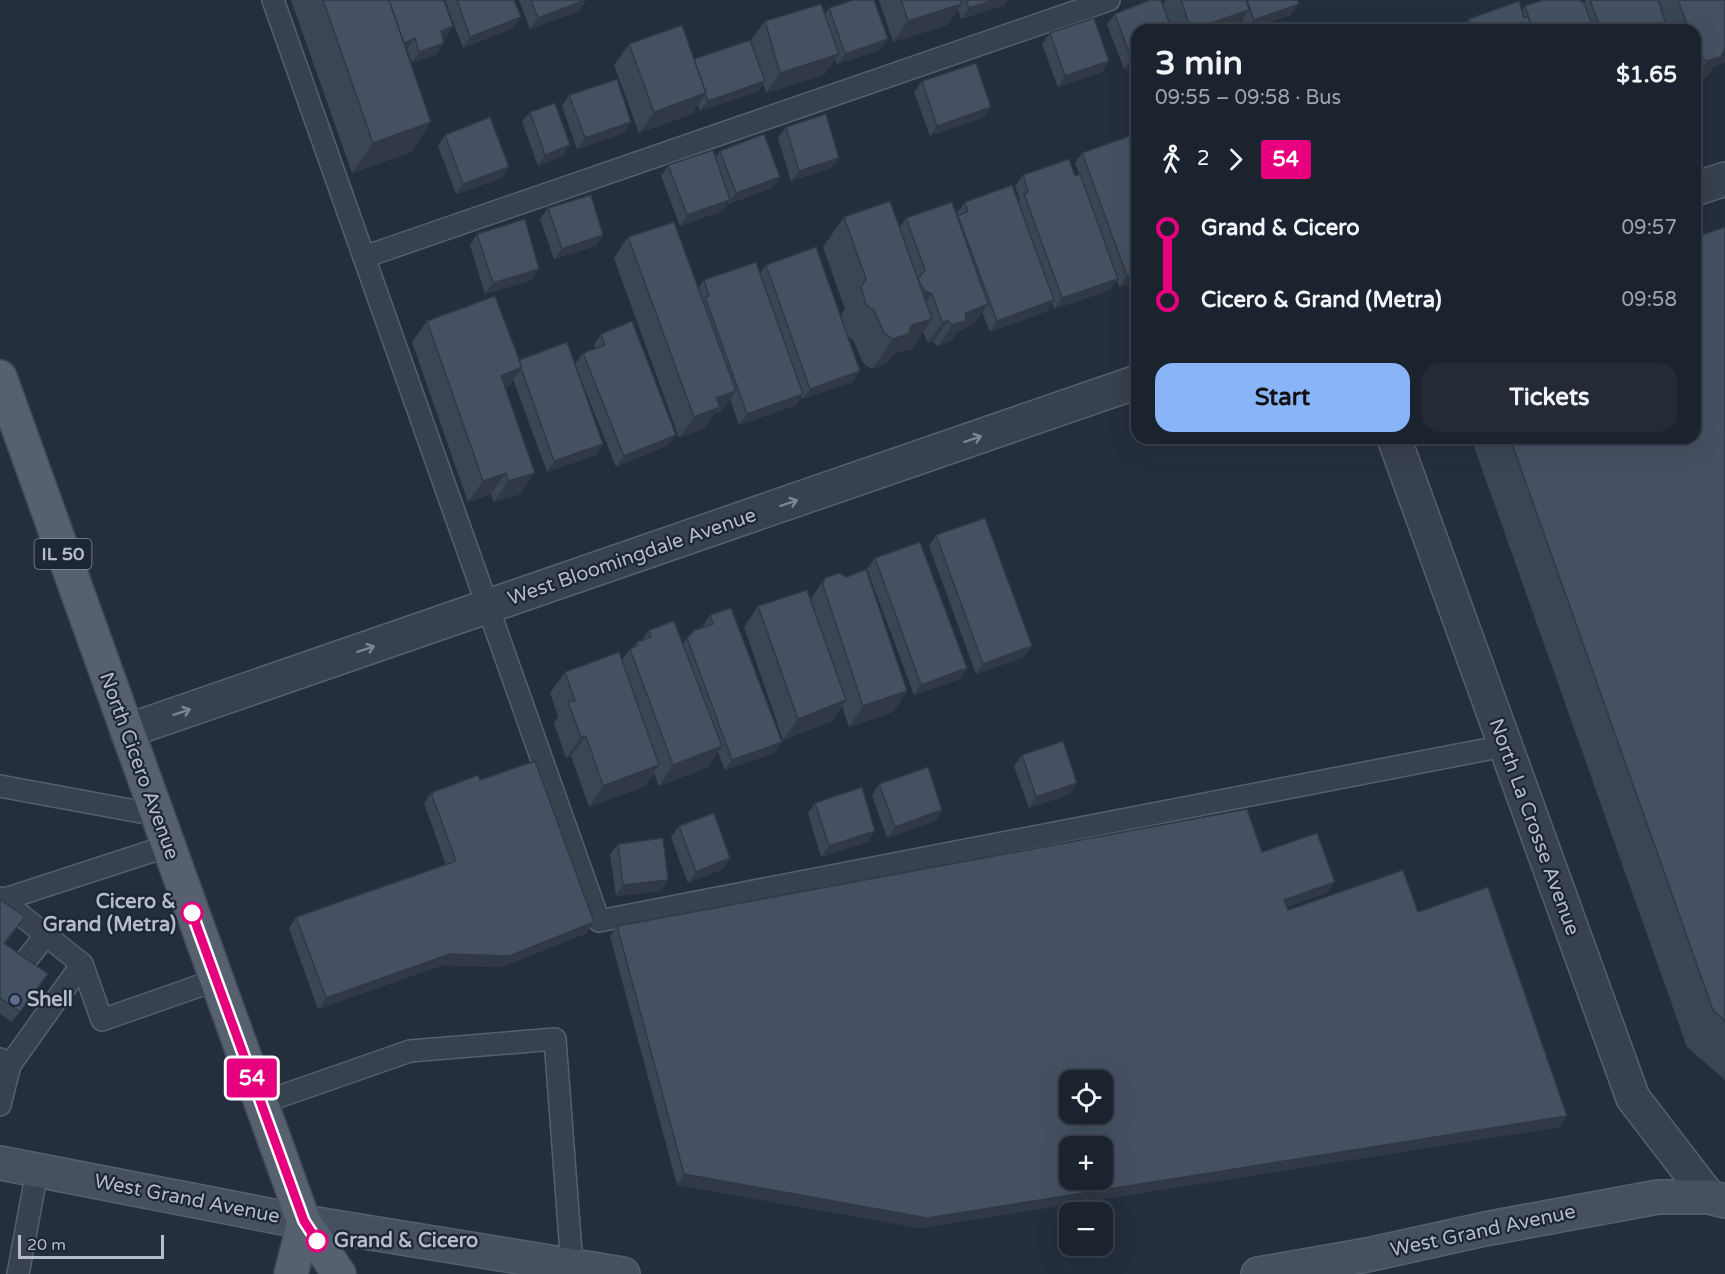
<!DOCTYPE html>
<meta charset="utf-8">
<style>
:root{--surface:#1b232e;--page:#242b36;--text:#f1f3f6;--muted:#a0a4aa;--line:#39404a;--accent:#8ab4f8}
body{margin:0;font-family:"Varela Round",sans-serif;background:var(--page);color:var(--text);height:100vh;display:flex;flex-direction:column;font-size:22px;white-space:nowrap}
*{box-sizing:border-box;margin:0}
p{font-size:20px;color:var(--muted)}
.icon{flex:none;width:33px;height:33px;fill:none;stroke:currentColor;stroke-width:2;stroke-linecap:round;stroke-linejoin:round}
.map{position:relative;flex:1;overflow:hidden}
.panel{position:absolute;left:1131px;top:24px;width:570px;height:420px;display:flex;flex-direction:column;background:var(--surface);border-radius:18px;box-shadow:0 6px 24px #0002,0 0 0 2px var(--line)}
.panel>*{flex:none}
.badge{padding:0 12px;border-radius:4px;font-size:21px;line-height:39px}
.tools{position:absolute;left:1059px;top:1070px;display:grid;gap:12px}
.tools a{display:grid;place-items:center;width:54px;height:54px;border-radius:12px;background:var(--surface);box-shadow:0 6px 24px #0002,0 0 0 2px var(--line);font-size:30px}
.scale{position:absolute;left:18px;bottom:15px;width:146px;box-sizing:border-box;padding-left:6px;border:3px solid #b4bcc9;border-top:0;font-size:16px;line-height:21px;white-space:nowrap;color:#b4bcc9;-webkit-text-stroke:4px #1d2633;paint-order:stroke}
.map>.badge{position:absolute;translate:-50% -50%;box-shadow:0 0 0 3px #fff}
.legs{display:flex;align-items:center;gap:9px;height:66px;padding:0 24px;font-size:20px}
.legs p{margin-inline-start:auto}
.head{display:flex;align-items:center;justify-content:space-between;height:102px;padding:0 24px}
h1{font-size:33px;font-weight:700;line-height:45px}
.cta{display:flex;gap:12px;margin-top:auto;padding:12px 24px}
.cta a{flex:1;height:69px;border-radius:18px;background:var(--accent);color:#111;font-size:24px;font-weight:700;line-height:69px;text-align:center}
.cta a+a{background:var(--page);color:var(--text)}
ul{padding:0 24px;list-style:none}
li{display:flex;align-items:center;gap:21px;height:72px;font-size:22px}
li i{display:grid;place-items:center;width:9px;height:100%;margin:0 8px;background:currentColor}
li i::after{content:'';width:15px;height:15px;margin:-8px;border:4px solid;border-radius:50%;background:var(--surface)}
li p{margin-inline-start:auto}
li:first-child i{background:linear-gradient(#0000 50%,currentColor 0)}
li:last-child i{background:linear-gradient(currentColor 50%,#0000 0)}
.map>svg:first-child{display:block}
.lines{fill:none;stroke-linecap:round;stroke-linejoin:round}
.service-casing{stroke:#565f6c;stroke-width:24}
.minor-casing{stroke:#565f6c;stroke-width:36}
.secondary-casing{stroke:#565f6c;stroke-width:36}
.primary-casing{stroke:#414a57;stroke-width:36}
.service{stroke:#38414e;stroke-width:21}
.minor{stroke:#38414e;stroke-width:33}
.secondary{stroke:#465061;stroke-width:33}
.primary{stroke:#56606e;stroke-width:33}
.wall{fill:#3b4654}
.shaded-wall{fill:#303945}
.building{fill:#455162;stroke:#303945;stroke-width:1.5;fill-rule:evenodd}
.oneway{stroke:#7c8592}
.line-1-casing{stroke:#fff;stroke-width:14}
.line-1{stroke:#e6007e;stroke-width:9}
.stop-1-dot{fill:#fff;stroke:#e6007e;stroke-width:3}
.service-dot{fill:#5c6f8a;stroke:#1d2633;stroke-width:2}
.labels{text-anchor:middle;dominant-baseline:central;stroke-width:4.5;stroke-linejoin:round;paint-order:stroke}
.shield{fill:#1d2633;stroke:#878f9c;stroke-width:1.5}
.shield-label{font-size:18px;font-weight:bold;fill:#b4bcc9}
.street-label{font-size:20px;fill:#b4bcc9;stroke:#1d2633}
.stop-label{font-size:20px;font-weight:bold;fill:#b4bcc9;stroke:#1d2633;text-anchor:end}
.poi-label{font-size:20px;font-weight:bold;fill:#b4bcc9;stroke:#1d2633;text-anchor:start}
</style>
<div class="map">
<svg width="1725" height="1274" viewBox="0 0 1725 1274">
<rect width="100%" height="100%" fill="#242f3e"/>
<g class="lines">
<g class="service-casing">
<g id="service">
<polyline points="273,0 599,921 1504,746"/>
<polyline points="364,257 1109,0"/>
<polyline points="0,786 157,815"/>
<polyline points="0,898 2,900 168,846"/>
<polyline points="0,902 2,900 82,964 10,1065 0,1059"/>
<polyline points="82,964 102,1020 216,980"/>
<polyline points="19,969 46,935"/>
<polyline points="261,1103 410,1051 555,1039 572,1266"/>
<polyline points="0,1105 10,1065"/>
<polyline points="18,1274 37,1171"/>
</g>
</g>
<g class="minor-casing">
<g id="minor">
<polyline points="1695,189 1725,179"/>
<polyline points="1394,438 1633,1098 1709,1197"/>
<polyline points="127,731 1137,382"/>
</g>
</g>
<g class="secondary-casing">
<g id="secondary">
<polyline points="0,1163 304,1222 623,1274"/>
<polyline points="1258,1274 1367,1255 1485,1229 1658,1197 1709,1197 1725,1201"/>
</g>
</g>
<g class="primary-casing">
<g id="primary">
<polyline points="0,377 304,1222 339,1274"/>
<polyline points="291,1274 304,1222"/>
</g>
</g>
<use href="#service" class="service"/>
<use href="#minor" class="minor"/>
<use href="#secondary" class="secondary"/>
<use href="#primary" class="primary"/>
</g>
<g class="wall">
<polygon points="291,0 444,0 453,26 446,37 443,38 437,54 412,63 407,49 406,49 431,122 411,152 352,173"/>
<polygon points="445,0 514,0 521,17 513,28 463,48"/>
<polygon points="519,0 586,0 579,11 530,29"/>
<polygon points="879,0 1008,0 1004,5 961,19 958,10 947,25 893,42"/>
<polygon points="1166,0 1297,0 1291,15 1247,30 1246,30 1242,19 1235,30 1137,30 1137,64 1124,69 1107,24 1115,14 1163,4"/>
<polygon points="1586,0 1725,0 1725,62 1713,67 1706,78 1695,81 1695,30 1461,30 1469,19 1522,11 1525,6 1581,2 1584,3"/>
<polygon points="829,8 888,39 880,50 837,64 835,59 824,75 766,93 763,84 757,92 700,111 698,105 692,114 639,133 614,65 629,44 694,59 750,41 765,21 824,15"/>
<polygon points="1050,33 1102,72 1058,87 1042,44"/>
<polygon points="922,81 983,118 930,136 914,92"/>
<polygon points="569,95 631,122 624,133 577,149 562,106"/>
<polygon points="530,112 563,156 538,166 522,122"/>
<polygon points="786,127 831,168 791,181 778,138"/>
<polygon points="445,135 509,167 502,178 456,194 438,146"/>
<polygon points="1137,140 1137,281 1119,287 1117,280 1110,290 1054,309 1052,303 1047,311 990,332 982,312 973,325 958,331 950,342 938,346 933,342 928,343 923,332 912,349 893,354 887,363 872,369 863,363 853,340 847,336 853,382 802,399 801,397 796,405 739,425 730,399 721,412 714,414 705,428 679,438 614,258 628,237 698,288 704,280 760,273 766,265 840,316 845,309 823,247 844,217 900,227 906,218 957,217 958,216 957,213 965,202 1018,202 1020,200 1015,186 1023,175 1075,176 1079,174 1075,163 1082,153"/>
<polygon points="720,151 780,177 772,188 728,204 728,203 722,211 680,226 661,176 668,165 716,157"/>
<polygon points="548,208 603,235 596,246 554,259 540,219"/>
<polygon points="1725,227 1725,1080 1687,1047 1471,438 1695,438"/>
<polygon points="477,234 532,280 485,294 470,245"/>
<polygon points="427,321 519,360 575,364 583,353 595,349 594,345 601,334 676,435 668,445 616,467 576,367 603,444 596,455 547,472 513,379 507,388 505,389 520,494 494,502 491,494 468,502 412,342"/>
<polygon points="936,535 1032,646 1024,657 976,674 929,546"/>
<polygon points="875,558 967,668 960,679 914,695 867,569"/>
<polygon points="825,578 907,691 893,712 849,727 842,706 832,721 783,740 744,627 758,606 810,600"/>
<polygon points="710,615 782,742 774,753 725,770 718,752 708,767 659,786 654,773 645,786 589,807 571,756 566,758 554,723 558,716 550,693 565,672 622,660 630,649 633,647 637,642 642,640 649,630 683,644 687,638 703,627 703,626"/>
<polygon points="1022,755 1077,783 1070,794 1029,808 1014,766"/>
<polygon points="480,780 587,933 501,967 443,965 318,1009 289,928 296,917 446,865 424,803 431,793"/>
<polygon points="879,784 942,810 935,821 887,838 872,795"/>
<polygon points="815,803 868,842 821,857 808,813"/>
<polygon points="679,826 730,858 723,869 688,883 671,837"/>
<polygon points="618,844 668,880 660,891 616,896 610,854"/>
<polygon points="1262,852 1327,893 1287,907 1288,910 1418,912 1567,1116 1559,1127 920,1228 677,1185 610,936 617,926"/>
<polygon points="0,899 17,928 5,944 40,985 12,1022 0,1014"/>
</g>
<g class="shaded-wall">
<polygon points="586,0 579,11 530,29 538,18"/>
<polygon points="994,0 1008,0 1004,5 961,19 969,8"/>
<polygon points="962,4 947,25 893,42 908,21"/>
<polygon points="1299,4 1291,15 1246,30 1254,20"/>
<polygon points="1249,10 1235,30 1192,30"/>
<polygon points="521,17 513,28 463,48 470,37"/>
<polygon points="453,26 446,37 434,42 441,31"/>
<polygon points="415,38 407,49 396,54 403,43"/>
<polygon points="888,39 880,50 837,64 845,54"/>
<polygon points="444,43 437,54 412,63 419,52"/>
<polygon points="1725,48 1725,62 1713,67 1706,78 1695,81 1695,79 1707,61"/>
<polygon points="839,54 824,75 766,93 780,73"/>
<polygon points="1137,56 1137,64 1124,69 1131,58"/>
<polygon points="1109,61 1102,72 1058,87 1065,76"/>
<polygon points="765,81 757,92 700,111 708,101"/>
<polygon points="706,93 692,114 639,133 654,112"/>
<polygon points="991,107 983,118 930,136 937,126"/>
<polygon points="431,122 411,152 352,173 373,143"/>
<polygon points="631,122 624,133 577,149 585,138"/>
<polygon points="570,145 563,156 538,166 545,155"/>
<polygon points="839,158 831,168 791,181 799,171"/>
<polygon points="509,167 502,178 456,194 463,184"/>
<polygon points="780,177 772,188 728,204 736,193"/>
<polygon points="730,200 722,211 680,226 687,215"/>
<polygon points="603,235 596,246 554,259 562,249"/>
<polygon points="539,269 532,280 485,294 493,283"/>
<polygon points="1137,273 1137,281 1119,287 1127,276"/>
<polygon points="1118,279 1110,290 1054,309 1062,298"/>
<polygon points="924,290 932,294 917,314 909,311"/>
<polygon points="1054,300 1047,311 990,332 997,321"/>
<polygon points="988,304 973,325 958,331 950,342 938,346 952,325 966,313"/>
<polygon points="932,319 912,349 893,354 887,363 872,369 893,339 912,325"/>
<polygon points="948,321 933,342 928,343 942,322"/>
<polygon points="522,367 507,388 486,396 501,376"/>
<polygon points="860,371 853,382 802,399 810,389"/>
<polygon points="736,391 721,412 714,414 705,428 679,438 694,417 716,398"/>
<polygon points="803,394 796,405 739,425 747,414"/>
<polygon points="676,435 668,445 616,467 624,456"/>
<polygon points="603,444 596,455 547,472 554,461"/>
<polygon points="506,473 491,494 468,502 483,481"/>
<polygon points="535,473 520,494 494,502 508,481"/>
<polygon points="1032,646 1024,657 976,674 983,664"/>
<polygon points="967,668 960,679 914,695 921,685"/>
<polygon points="907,691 893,712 849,727 863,706"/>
<polygon points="846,700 832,721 783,740 798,719"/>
<polygon points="586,736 571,756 566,758 581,737"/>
<polygon points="782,742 774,753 725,770 732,760"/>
<polygon points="722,746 708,767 659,786 673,765"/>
<polygon points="659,765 645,786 589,807 603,786"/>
<polygon points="1077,783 1070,794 1029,808 1036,797"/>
<polygon points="942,810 935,821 887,838 895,827"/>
<polygon points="875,831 868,842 821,857 829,846"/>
<polygon points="730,858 723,869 688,883 696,872"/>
<polygon points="668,880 660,891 616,896 623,885"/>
<polygon points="1335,882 1327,893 1277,910 1284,900"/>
<polygon points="594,922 587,933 501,967 443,965 318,1009 326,998 450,954"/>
<polygon points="1567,1116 1559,1127 920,1228 677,1185 684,1174"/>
</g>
<g class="building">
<polygon points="323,0 389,0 431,122 373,143"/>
<polygon points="389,0 444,0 453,26 441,31 444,43 419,52 415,38 404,43"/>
<polygon points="457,0 514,0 521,17 470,37"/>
<polygon points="531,0 586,0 538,18"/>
<polygon points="853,0 874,0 888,39 845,54 829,8"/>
<polygon points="901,0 960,0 962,4 908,21"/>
<polygon points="966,0 994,0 969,8"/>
<polygon points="1150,0 1161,0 1172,30 1137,30 1137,56 1131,58 1115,14"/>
<polygon points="1181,0 1246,0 1249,10 1191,30"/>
<polygon points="1247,0 1297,0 1299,4 1254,20"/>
<polygon points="1543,0 1580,0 1581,2 1583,1 1594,30 1533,30 1525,6"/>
<polygon points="1590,0 1658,0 1668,30 1601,30"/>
<polygon points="1678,0 1725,0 1725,48 1721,57 1707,61 1699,57 1695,47 1695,30 1689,30"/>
<polygon points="1519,1 1524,18 1528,16 1532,30 1470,30 1473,29 1469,19"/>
<polygon points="821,4 839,54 780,73 765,21"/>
<polygon points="1094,18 1109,61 1065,76 1050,33"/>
<polygon points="682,25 706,93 654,112 629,44"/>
<polygon points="750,40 765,81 708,101 705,94 706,93 694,59"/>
<polygon points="976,63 991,107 937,126 922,81"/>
<polygon points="617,79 631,122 585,138 569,95"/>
<polygon points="555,103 570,145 545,155 530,112"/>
<polygon points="826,114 839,158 799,171 786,127"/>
<polygon points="490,117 509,167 463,184 445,135"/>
<polygon points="764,134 780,177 736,193 720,151"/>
<polygon points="1135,134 1137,140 1137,273 1127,276 1082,153"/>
<polygon points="713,150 730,200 687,215 668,165"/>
<polygon points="1069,159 1075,176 1080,174 1118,279 1062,298 1024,194 1028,192 1023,175"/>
<polygon points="1012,185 1054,300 997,321 958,216 968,211 965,202"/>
<polygon points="591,195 603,235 562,249 548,208"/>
<polygon points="890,201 932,319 912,325 908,334 893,339 884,333 874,310 866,305 861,287 866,279 844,217"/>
<polygon points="952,202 988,304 966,313 965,321 952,325 948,321 942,322 932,294 924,290 918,279 925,270 906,218"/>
<polygon points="525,219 539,269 493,283 477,234"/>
<polygon points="674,222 736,391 716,398 720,407 694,417 628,237"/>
<polygon points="1725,227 1725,1021 1713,1010 1510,438 1695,438 1695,237"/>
<polygon points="816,247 860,371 810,389 766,265"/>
<polygon points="756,262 803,394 747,414 705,297 709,296 704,280"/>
<polygon points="495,296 522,367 501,376 535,473 508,481 506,473 483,481 427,321"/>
<polygon points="632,321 676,435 624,456 583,353 605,345 601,334"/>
<polygon points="567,342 603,444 554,461 521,368 522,367 519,360"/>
<polygon points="985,518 1032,646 983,664 936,535"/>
<polygon points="920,542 967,668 921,685 875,558"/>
<polygon points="866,569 907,691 863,706 823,585 825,578 839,573 847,577"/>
<polygon points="807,590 846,700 798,719 758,606"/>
<polygon points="731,608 782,742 732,760 687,638 695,630 713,624 710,615"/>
<polygon points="674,621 722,746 673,765 630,649 638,645 637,642 651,637 649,630"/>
<polygon points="619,652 659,765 603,786 586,736 581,737 568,702 575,701 565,672"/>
<polygon points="1063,741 1077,783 1036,797 1022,755"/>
<polygon points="535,761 594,922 509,956 450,954 326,998 296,917 456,861 431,793 478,775 480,780"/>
<polygon points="928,767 942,810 895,827 879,784"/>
<polygon points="862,787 875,831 829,846 815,803"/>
<path d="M1247 809 1262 852 1317 833 1335 882 1284 900 1288 910 1403 870 1418 912 1488 887 1567 1116 927 1218 684 1174 617 926ZM1070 1080H1102V1113H1070ZM1070 1146H1102V1179H1070Z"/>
<polygon points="714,813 730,858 696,872 679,826"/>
<polygon points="663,838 668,880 623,885 618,844"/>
<polygon points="0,899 25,917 4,943 48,974 20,1012 0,998"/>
</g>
<defs><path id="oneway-shaft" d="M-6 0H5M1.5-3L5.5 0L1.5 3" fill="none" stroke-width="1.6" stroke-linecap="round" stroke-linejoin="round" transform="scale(1.5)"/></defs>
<g class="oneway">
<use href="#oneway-shaft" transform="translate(973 439) rotate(-19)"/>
<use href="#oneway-shaft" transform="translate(789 503) rotate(-19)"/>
<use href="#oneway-shaft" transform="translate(366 649) rotate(-19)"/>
<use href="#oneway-shaft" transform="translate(182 712) rotate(-19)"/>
</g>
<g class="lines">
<g class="line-1-casing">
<polyline id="line-1" points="192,913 304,1221 317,1241"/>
</g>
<use href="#line-1" class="line-1"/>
</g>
<g class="stop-1-dot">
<circle cx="192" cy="913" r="10"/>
<circle cx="317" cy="1241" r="10"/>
</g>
<circle class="service-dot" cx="15" cy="1000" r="6"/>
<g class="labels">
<rect class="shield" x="34.5" y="539" width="57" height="30" rx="4.5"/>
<g class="shield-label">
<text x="63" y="554">IL 50</text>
</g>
<g class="street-label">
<text transform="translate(632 557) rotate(-19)">West Bloomingdale Avenue</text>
<text transform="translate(139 766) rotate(70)">North Cicero Avenue</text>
<text transform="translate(1534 827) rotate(70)">North La Crosse Avenue</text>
<text transform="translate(187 1199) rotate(11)">West Grand Avenue</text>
<text transform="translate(1483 1231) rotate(-12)">West Grand Avenue</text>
</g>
<g class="stop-label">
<text x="176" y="902">Cicero &amp;<tspan x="176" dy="23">Grand (Metra)</tspan></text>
<text x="334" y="1241" text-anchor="start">Grand &amp; Cicero</text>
</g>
<g class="poi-label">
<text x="27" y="1000">Shell</text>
</g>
</g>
</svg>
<div class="tools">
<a><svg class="icon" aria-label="locate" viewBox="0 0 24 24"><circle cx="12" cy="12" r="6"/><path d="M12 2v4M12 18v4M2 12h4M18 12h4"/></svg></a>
<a>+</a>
<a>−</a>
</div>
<div class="scale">20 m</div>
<b class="badge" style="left:252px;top:1078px;background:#e6007e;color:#fff">54</b>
<section class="panel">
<div class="head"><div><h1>3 min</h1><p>09:55 – 09:58 · Bus</p></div><b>$1.65</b></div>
<div class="legs"><svg class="icon" aria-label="walk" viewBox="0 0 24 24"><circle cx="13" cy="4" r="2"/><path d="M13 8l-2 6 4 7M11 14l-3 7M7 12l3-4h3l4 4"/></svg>2<svg class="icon" aria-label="forward" viewBox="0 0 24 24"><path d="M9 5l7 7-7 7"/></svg><b class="badge" style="background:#e6007e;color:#fff">54</b></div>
<ul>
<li><i style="color:#e6007e"></i><b>Grand &amp; Cicero</b><p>09:57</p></li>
<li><i style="color:#e6007e"></i><b>Cicero &amp; Grand (Metra)</b><p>09:58</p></li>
</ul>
<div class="cta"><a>Start</a><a>Tickets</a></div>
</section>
</div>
